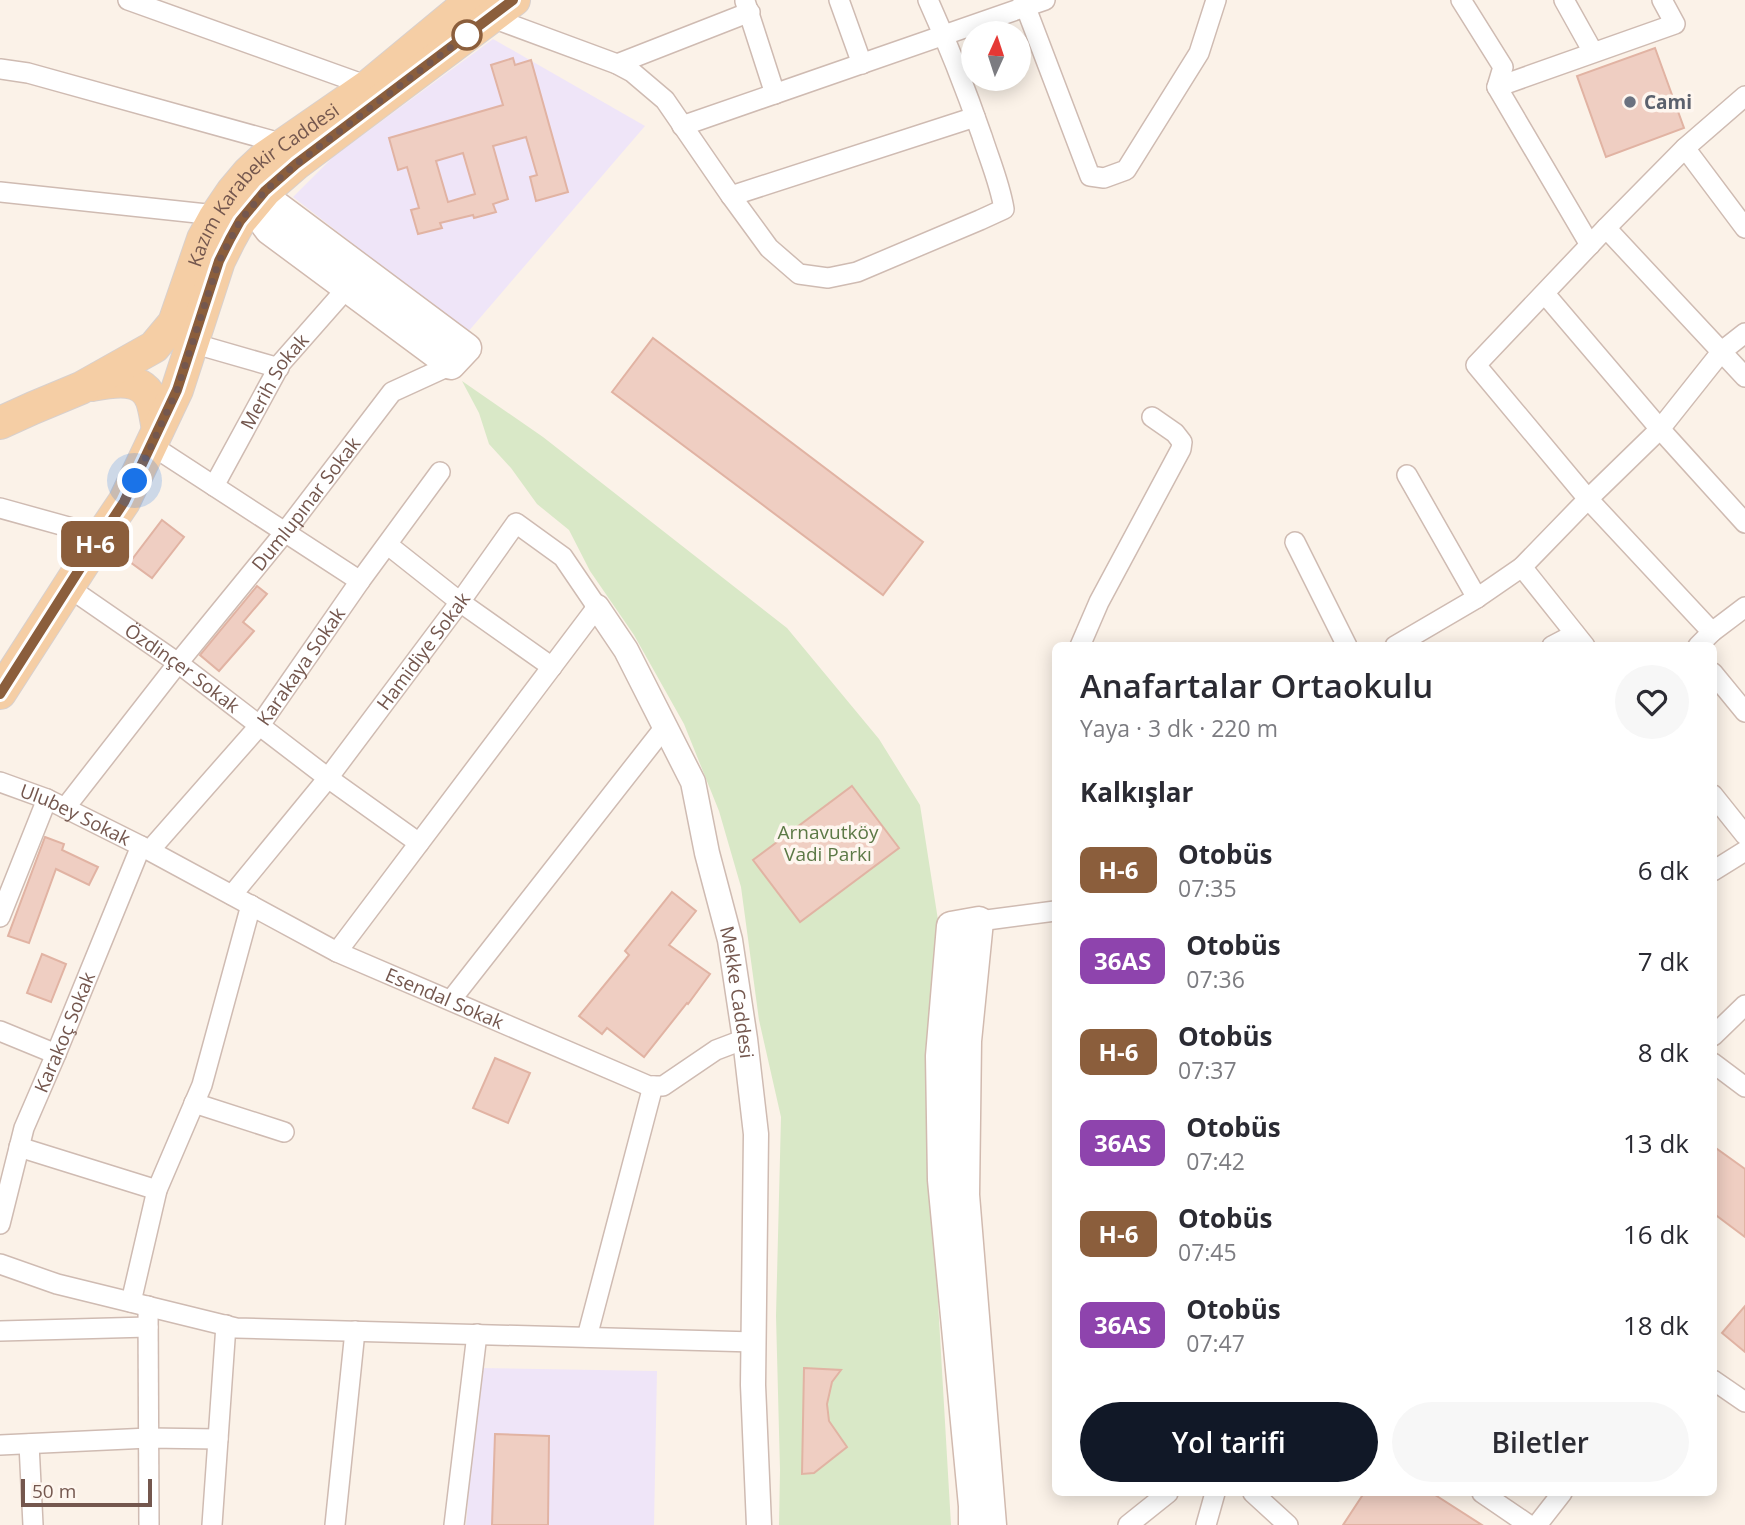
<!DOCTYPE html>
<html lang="tr">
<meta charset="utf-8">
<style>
:root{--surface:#fff;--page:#f7f7f7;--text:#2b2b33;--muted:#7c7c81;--accent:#111827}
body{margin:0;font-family:"Open Sans",sans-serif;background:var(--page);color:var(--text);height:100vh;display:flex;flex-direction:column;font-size:26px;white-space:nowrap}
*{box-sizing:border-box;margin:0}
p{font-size:23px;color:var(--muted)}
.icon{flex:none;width:38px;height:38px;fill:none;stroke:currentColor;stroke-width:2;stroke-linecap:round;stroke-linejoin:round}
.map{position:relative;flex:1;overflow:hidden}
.side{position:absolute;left:1052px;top:642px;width:665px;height:854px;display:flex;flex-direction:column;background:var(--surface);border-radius:10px;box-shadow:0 4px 18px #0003}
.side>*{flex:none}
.badge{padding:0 14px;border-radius:10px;font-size:24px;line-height:46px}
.needle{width:46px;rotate:3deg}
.fabs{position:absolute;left:961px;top:21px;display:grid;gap:14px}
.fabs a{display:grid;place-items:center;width:70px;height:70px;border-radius:50%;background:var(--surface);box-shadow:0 4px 18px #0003;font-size:35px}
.scale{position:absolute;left:21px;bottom:18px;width:131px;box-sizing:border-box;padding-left:7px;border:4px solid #74574e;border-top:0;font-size:19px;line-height:24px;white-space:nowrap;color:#74574e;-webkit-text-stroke:5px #fef6ef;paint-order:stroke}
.you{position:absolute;width:35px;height:35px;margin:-18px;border:5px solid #fff;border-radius:50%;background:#1a73e8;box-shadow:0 0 0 10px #1a73e833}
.map>.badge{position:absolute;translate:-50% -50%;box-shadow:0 0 0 4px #fff}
h2{padding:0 28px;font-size:26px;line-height:63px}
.round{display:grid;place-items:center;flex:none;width:74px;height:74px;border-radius:37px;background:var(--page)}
.summary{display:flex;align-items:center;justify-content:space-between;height:119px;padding:0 28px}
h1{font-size:33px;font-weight:600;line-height:52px}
.primary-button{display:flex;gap:14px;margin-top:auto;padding:14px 28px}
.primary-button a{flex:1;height:80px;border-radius:42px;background:var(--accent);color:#fff;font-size:28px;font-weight:600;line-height:80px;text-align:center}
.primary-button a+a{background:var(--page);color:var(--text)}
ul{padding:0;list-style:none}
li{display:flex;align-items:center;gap:21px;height:91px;padding:0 28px}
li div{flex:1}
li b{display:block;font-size:26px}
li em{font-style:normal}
li .badge{min-width:77px;font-weight:700;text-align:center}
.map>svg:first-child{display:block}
.education{fill:#efe5f8}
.green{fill:#d9e8c7}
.building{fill:#efcec2;stroke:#e1b3a3;stroke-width:2;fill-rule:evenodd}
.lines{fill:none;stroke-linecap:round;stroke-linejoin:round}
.minor-casing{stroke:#cfbbb2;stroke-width:22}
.tertiary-casing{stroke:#cfbbb2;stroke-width:27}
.secondary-casing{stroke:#d1baaf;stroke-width:31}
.primary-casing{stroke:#d8d0cd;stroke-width:34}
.minor{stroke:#fff;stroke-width:19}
.tertiary{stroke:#fff;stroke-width:24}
.secondary{stroke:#fff;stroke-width:28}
.primary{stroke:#f5cea5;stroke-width:32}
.line-casing{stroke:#fff;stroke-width:16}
.line{stroke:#8b5e3c;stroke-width:10}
.walk{stroke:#74574e;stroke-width:7;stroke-dasharray:0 12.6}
.stop-dot{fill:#fff;stroke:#8b5e3c;stroke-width:3.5}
.worship-dot{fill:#6b7280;stroke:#fef6ef;stroke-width:2.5}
.labels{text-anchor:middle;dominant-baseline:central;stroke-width:7;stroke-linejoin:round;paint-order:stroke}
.worship-label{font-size:19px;font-weight:bold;fill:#5b616d;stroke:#fef6ef;text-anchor:start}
.street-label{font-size:19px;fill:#74574e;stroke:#fef6ef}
.park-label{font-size:19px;fill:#5c7946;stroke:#fef6ef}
</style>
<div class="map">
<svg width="1745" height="1525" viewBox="0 0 1745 1525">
<rect width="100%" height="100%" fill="#fbf2e8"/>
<g class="education">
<polygon points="493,39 645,126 467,333 293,197 333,157"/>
<polygon points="479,1368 657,1371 654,1525 466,1525"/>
</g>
<polygon class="green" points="462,381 543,437 787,628 879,739 920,805 938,920 933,974 927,1113 951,1525 779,1525 780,1470 776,1316 781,1117 759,1020 741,887 719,811 684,724 634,635 590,571 569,530 537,504 511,468 489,444 479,413"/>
<g class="building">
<polygon points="1655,48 1684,128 1606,157 1577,76"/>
<path d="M513 58 515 65 531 60 568 192 536 201 530 177 537 175 526 137 493 146 508 199 493 204 496 212 474 218 473 215 440 223 442 228 418 234 411 210 419 208 407 167 398 170 389 138 503 105 491 65ZM463 153 475 194 448 202 436 161Z"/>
<polygon points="653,338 923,542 883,595 612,392"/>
<polygon points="162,520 184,537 152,578 130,562"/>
<polygon points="257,586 267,594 243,622 254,631 219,671 200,655"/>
<polygon points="852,786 899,848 800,922 753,860"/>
<polygon points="45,837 64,844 62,850 98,867 89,885 56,869 29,943 8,936"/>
<polygon points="672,892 696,911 669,945 710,974 688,1004 687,1003 644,1057 607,1028 602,1034 579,1016 629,955 625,951"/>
<polygon points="42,954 66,964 51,1002 27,993"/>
<polygon points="495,1058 530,1073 508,1123 473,1108"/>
<polygon points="1713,1146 1745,1169 1745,1237 1713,1213"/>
<polygon points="1745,1306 1745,1352 1722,1333"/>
<polygon points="804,1368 841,1370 832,1382 827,1404 829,1421 847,1447 814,1473 802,1474"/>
<polygon points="495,1434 549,1436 548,1525 492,1525"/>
<polygon points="1364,1493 1432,1493 1482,1525 1343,1525"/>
</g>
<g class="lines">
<g class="minor-casing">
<g id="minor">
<polyline points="128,0 368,86"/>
<polyline points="839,0 862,64"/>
<polyline points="1023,0 1090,176 1104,178 1126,170 1199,53 1216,0"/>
<polyline points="1461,0 1503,67 1497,87"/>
<polyline points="1564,0 1593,52"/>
<polyline points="745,1 775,94"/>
<path d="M490 17 617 64 632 72 665 100 731 196 769 248 799 274 828 278 857 272 980 220 1004 209C1000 184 990 161 982 136 966 90 948 44 928 0"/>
<polyline points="617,64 750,12"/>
<polyline points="0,69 28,73 284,144"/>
<polyline points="682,126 1045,0"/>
<polyline points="1685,148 1745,228"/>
<polyline points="0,192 216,215"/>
<polyline points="731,196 975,117"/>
<polyline points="1606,228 1745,377"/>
<polyline points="1590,245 1497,87 1675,24 1662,0"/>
<polyline points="1545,294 1660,429 1745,523"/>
<polyline points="192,343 279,368"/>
<polyline points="151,445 360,581"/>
<polyline points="1407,475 1477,598"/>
<path id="s1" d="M214 486 281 363 347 288"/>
<polyline points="0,508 101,536"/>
<polyline points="1295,542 1347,646"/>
<polyline points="388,545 460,602 552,667"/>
<polyline points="1522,567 1585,646"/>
<path id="s2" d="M68 587 178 663 328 778 419 843"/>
<polyline points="1712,632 1588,499 1476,365 1606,228 1685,148 1745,96"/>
<polyline points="1080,646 1099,602 1181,449 1182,442 1175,433 1152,417"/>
<polyline points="1395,646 1477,598 1522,567 1588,499 1660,429 1722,351 1745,333"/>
<polyline points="1552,646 1575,634"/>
<polyline points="1698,646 1712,632 1745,607"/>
<polyline points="1713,673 1745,712"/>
<path id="s3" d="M0 782 47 799 141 846 337 952 649 1086H663L716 1050 745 1039"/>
<polyline points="1713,795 1745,835"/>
<path id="s4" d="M65 808 178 663 285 532 392 392 451 365"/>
<path id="s5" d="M150 850 260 725 360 581 440 472"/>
<polyline points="1713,871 1745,851"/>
<path id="s6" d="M232 895 328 778 460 602 516 523 563 557 597 607 337 952"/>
<polyline points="0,917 47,799"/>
<polyline points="979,921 1055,911"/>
<polyline points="451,1000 664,728"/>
<polyline points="0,1031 56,1054"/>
<polyline points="1713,1036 1745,1005"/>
<polyline points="1713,1063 1745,1087"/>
<polyline points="194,1103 284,1132"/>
<polyline points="19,1147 157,1190"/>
<path id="s7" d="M0 1224 24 1128 56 1054 141 846"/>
<polyline points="0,1264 57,1284 236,1328 754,1342"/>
<polyline points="131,1302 157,1190 202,1085 251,905"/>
<polyline points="148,1306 149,1525"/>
<polyline points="0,1331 148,1327"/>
<polyline points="587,1337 653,1086"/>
<polyline points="1713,1380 1745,1402"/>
<polyline points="29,1444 33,1525"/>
<polyline points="0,1445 149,1438 218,1439"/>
<polyline points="1253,1493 1288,1525"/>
<polyline points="1482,1493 1529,1525"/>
<polyline points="212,1525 226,1325"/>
<polyline points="335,1525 355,1331"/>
<polyline points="454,1525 477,1334"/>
<polyline points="1128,1525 1168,1493"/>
<polyline points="1206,1525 1215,1493"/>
<polyline points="1537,1525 1562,1493"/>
</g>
</g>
<g class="tertiary-casing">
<g id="tertiary">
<path id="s8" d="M597 607 626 650 693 782 707 853 730 940 745 1039 756 1134 753 1385 759 1525"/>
</g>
</g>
<g class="secondary-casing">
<g id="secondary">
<polygon points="242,180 262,195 467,348 451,365 269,230 252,207"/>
<polyline points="973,1525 973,1506 942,1180 940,1056 951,926 979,921 967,1041 965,1195 992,1525"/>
</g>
</g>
<g class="primary-casing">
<g id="primary">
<path d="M92 385C113 381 143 375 152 401 155 410 156 420 158 429"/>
<path id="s9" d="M0 423 33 408 81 388 154 347 174 323 203 239 215 217 232 192 248 173 264 158 368 86 472 0"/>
<polyline points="0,693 101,536 124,502 177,390 219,261 230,239 240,221 265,191 296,164 514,0"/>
</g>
</g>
<use href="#minor" class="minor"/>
<use href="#tertiary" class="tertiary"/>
<use href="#secondary" class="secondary"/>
<use href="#primary" class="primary"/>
</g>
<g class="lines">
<g class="line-casing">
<polyline id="line" points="0,694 79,570 124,502 177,390 219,261 230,239 240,221 265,191 296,164 513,0"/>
</g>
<use href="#line" class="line"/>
<polyline class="walk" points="135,481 177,390 219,261 240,221 265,191 296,164 467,35"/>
</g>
<circle class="stop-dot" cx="467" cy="35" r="14"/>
<circle class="worship-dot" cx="1630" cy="102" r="7"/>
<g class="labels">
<g class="worship-label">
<text x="1644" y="102">Cami</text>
</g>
<g class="street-label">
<text stroke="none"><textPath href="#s9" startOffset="373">Kazım Karabekir Caddesi</textPath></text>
<text stroke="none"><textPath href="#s1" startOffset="121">Merih Sokak</textPath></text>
<text stroke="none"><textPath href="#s4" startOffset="388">Dumlupınar Sokak</textPath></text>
<text stroke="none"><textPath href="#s6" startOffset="310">Hamidiye Sokak</textPath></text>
<text stroke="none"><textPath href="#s5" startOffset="238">Karakaya Sokak</textPath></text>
<text stroke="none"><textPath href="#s2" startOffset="140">Özdinçer Sokak</textPath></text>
<text stroke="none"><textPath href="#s3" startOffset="82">Ulubey Sokak</textPath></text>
<text stroke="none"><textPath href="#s8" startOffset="415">Mekke Caddesi</textPath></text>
<text stroke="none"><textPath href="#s3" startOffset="495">Esendal Sokak</textPath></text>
<text stroke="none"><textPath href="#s7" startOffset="203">Karakoç Sokak</textPath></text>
</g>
<g class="park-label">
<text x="828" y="832">Arnavutköy<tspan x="828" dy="22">Vadi Parkı</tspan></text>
</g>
</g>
</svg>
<div class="fabs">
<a><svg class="needle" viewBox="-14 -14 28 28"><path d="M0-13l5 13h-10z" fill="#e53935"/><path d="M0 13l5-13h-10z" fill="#7c7c81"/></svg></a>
</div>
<div class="scale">50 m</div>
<div class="you" style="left:135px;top:481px"></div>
<b class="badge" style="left:95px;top:544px;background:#8b5e3c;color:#fff">H-6</b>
<section class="side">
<div class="summary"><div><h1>Anafartalar Ortaokulu</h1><p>Yaya · 3 dk · 220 m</p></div><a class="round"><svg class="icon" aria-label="heart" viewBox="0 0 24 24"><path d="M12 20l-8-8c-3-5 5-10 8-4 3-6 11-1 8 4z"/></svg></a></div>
<h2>Kalkışlar</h2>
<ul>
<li><span class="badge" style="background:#8b5e3c;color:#fff">H-6</span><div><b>Otobüs</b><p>07:35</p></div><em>6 dk</em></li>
<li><span class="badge" style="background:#8e44ad;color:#fff">36AS</span><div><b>Otobüs</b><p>07:36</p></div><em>7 dk</em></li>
<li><span class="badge" style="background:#8b5e3c;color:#fff">H-6</span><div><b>Otobüs</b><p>07:37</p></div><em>8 dk</em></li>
<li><span class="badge" style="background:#8e44ad;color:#fff">36AS</span><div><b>Otobüs</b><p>07:42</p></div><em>13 dk</em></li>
<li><span class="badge" style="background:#8b5e3c;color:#fff">H-6</span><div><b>Otobüs</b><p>07:45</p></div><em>16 dk</em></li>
<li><span class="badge" style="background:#8e44ad;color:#fff">36AS</span><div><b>Otobüs</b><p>07:47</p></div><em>18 dk</em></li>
</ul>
<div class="primary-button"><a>Yol tarifi</a><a>Biletler</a></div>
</section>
</div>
